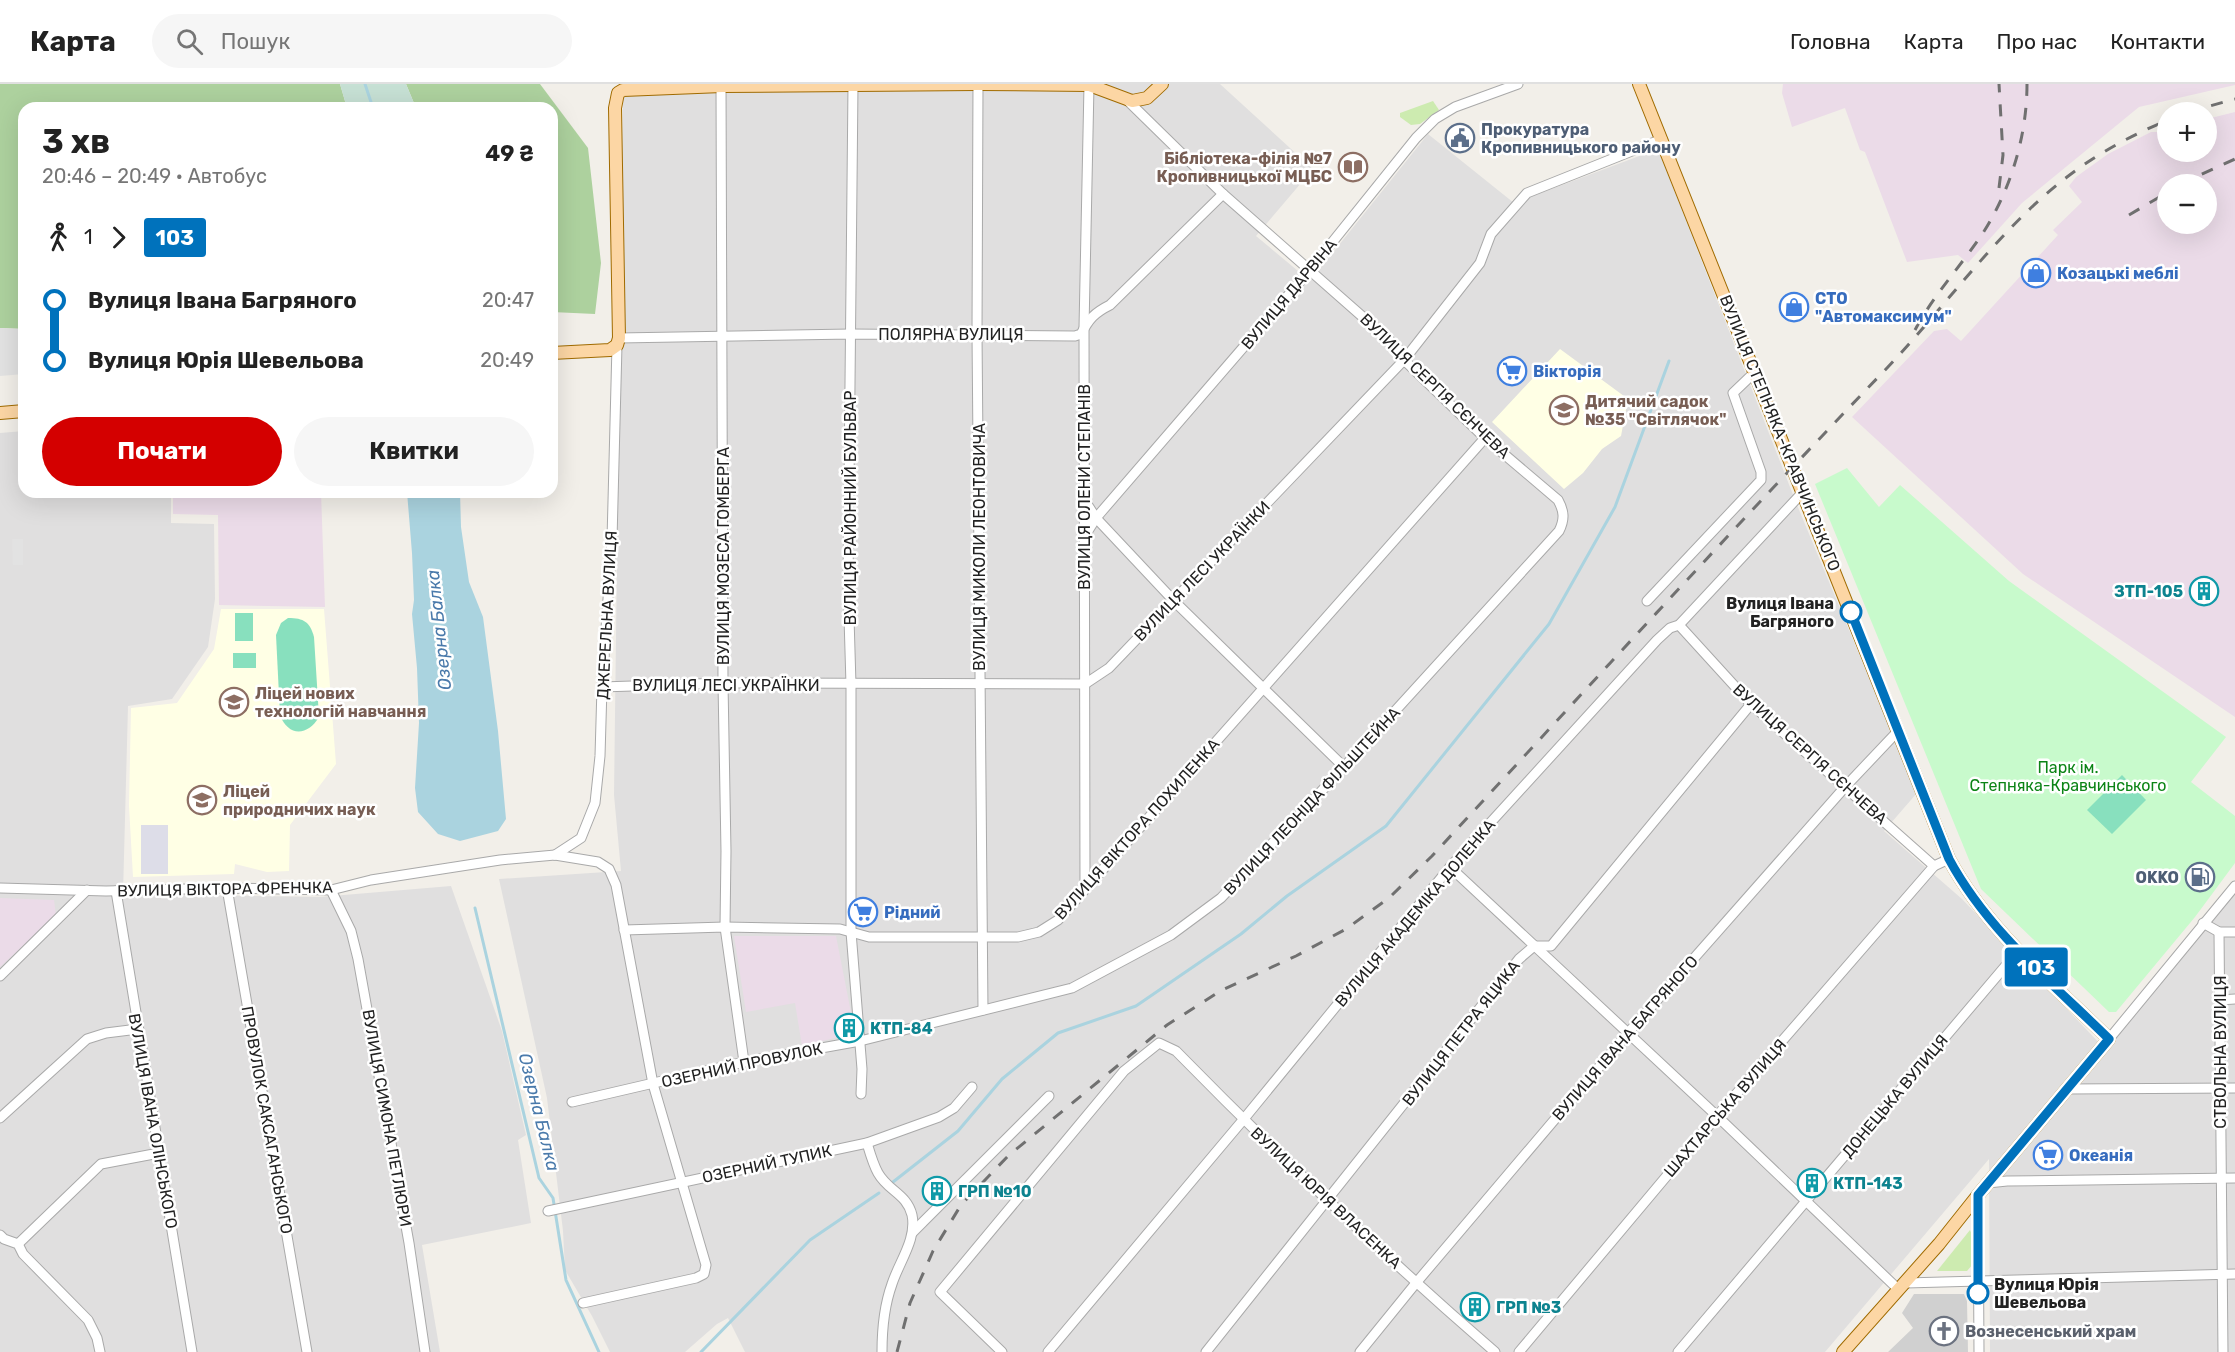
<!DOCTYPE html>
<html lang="uk">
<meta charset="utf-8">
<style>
:root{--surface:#fff;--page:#f6f6f6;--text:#222;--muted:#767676;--line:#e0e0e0;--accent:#d40000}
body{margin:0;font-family:Rubik,sans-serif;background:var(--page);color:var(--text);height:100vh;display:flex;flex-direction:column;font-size:22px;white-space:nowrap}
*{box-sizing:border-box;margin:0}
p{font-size:20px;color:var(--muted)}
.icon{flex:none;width:33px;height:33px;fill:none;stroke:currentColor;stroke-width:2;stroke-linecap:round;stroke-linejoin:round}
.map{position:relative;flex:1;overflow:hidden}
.sheet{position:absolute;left:18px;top:18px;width:540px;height:396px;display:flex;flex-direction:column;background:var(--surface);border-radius:18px;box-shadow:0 6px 24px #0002}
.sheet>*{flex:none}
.badge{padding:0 12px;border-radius:4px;font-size:21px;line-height:39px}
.fabs{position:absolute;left:2157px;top:18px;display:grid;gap:12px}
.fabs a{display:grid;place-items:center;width:60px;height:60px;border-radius:50%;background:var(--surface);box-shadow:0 6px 24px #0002;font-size:30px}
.map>.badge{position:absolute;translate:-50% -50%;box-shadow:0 0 0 3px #fff}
.legs{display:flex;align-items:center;gap:9px;height:66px;padding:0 24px;font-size:20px}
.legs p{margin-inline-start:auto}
.overview{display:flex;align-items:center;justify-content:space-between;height:102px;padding:0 24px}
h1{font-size:33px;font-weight:700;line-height:45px}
.action{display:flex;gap:12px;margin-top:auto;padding:12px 24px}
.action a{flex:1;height:69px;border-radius:36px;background:var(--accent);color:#fff;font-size:24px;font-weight:700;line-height:69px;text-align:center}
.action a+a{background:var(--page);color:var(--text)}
ul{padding:0 24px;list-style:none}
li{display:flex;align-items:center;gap:21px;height:60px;font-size:22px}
li i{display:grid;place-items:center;width:9px;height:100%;margin:0 8px;background:currentColor}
li i::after{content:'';width:15px;height:15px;margin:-8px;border:4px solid;border-radius:50%;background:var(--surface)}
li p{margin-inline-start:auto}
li:first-child i{background:linear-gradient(#0000 50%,currentColor 0)}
li:last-child i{background:linear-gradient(currentColor 50%,#0000 0)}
header{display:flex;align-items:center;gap:36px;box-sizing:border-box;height:84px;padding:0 30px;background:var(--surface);border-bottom:2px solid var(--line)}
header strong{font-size:28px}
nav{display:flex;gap:33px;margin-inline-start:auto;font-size:21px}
.search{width:420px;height:54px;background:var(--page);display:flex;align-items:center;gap:15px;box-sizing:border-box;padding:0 21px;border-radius:33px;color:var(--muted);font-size:22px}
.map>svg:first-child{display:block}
.residential{fill:#e0dfdf}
.industrial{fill:#ebdbe8;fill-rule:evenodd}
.education{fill:#ffffe5}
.religious{fill:#d0d0d0}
.grass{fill:#cdebb0}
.forest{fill:#add19e}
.wetland{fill:#c6e0d4}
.park{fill:#c8facc}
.pitch{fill:#88e0be}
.parking{fill:#e2e2e2}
.plaza{fill:#dddde8}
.water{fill:#aad3df}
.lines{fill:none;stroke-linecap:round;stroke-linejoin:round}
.stream{stroke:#aad3df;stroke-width:3}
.minor-casing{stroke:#a9a9a9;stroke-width:11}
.major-casing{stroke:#a06b00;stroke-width:14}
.minor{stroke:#fff;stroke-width:9}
.major{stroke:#fcd6a4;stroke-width:12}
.rail{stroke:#707070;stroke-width:3;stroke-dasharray:12 12;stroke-linecap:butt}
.line-1-casing{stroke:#fff;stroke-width:14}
.line-1{stroke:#0072bc;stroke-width:9}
.stop-1-dot{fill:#fff;stroke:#0072bc;stroke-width:3}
.labels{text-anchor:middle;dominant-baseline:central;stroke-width:5;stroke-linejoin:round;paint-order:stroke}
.service-label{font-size:16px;font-weight:bold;fill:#4e5e75;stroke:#fff;text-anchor:start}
.education-label{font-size:16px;font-weight:bold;fill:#785e54;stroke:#fff;text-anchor:start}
.shop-label{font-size:16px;font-weight:bold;fill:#366cbe;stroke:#fff;text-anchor:start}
.street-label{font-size:16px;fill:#222;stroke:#fff}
.culture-label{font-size:16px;font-weight:bold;fill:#0d838f;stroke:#fff;text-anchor:start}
.stop-label{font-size:16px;font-weight:bold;fill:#222;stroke:#fff;text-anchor:end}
.park-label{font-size:16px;fill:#0c8416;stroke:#fff}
.worship-label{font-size:16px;font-weight:bold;fill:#5b616d;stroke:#fff;text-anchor:start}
.water-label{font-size:18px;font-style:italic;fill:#4a7aab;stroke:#fff}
</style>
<header>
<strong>Карта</strong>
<div class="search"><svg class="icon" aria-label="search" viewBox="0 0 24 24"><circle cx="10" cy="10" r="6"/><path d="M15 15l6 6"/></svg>Пошук</div>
<nav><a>Головна</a><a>Карта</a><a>Про нас</a><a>Контакти</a></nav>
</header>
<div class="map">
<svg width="2235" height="1268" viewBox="0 0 2235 1268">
<rect width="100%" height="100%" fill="#f2efe9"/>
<g class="residential">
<polygon points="623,0 1220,0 1313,85 1256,152 1310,197 1428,50 1514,119 1658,65 1797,421 1917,709 1884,747 1962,815 2104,964 2235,810 2235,1268 1990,1268 1989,1075 1825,1268 745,1268 728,1234 717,1240 685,1268 610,1268 592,1232 565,1186 563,1147 547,1014 499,795 621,787 614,711"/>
<polygon points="24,347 24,408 171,408 171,439 214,440 215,515 208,563 172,615 128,622 123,810 320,813 451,802 502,947 526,1051 518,1056 531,1139 422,1161 440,1268 0,1268 0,349"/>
</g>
<g class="industrial">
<polygon points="1783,0 2235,0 2235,1 2139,23 2022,119 1968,179 1958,171 1907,178 1865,68 1860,66 1845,24 1792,43 1782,9"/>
<path d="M2235 28V633L2023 490 1852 333 1934 247 1947 245 1961 257 2058 151 2053 146 2082 118 2069 102 2076 93 2108 70 2151 48H2167L2168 68H2206L2207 35ZM2206 100V140H2168V100Z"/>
<polygon points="173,408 321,408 325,523 219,521 218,431 173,430"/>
<polygon points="0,814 54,816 56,832 0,883"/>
<polygon points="734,852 836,852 855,949 802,962 795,919 746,928"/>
</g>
<g class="education">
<polygon points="1560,265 1628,315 1621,352 1602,365 1583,389 1564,405 1492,338"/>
<polygon points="221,525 324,525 336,680 290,741 289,787 267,788 235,780 234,790 133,793 129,722 131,624 177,619 214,565"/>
</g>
<polygon class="religious" points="1914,1210 1964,1210 1967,1217 1968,1268 1888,1268 1913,1244 1902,1229"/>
<g class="grass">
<polygon points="1433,17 1439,26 1420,40 1411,41 1400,33 1400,29"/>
<polygon points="1970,1146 1973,1153 1973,1180 1967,1187 1937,1187"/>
</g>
<g class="forest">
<polygon points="0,0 340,0 347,24 24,24 24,245 0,244"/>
<polygon points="406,0 540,0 588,64 601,179 595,230 552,228 552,24 416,24"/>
</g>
<polygon class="wetland" points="340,0 406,0 416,24 347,24"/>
<polygon class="park" points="1847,384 1879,423 1900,401 2009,497 2226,653 2191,698 2235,732 2235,779 2195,833 2116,928 2109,928 1981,805 1815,400"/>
<g class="pitch">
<rect x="235" y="529" width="18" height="28"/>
<path d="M288 534C304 534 310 538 314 553L319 633C308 652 288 653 280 631L276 551 281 539Z"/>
<rect x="233" y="569" width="23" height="15"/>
<polygon points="2122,691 2146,716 2112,750 2087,726"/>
</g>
<g class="parking">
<polygon points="0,244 24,245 24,290 0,292"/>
<polygon points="12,455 23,455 23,481 13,481"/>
</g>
<rect class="plaza" x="141" y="741" width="27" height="49"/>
<polygon class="water" points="407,408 460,408 461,443 469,498 483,533 498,647 506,735 498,747 460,757 438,750 418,728 415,704 419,639 417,584 412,530 414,516 412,469"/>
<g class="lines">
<g class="stream">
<polyline points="365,0 373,24"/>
<polyline points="475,824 539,1094 553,1114 566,1196 599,1268"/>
<polyline points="893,1098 958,1047 1002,995 1058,949 1136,922 1241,850 1287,812 1386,742 1549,540 1615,423 1669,277"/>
<polyline points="701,1268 810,1156 879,1109"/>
</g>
<g class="minor-casing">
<g id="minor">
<polyline points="721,0 723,599 726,767 725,843 744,978"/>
<polyline points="978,0 977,250 983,926"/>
<polyline points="853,1 848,499 851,601 851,848 862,985 861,1010"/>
<path d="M619 254 851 250 1075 252 1081 250C1089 235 1094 229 1110 221L1223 110"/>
<polyline points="1085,417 1096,434 1174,517 1344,683"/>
<polyline points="1084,453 1096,434 1310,186 1416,54 1435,35 1455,23 1518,0"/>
<polyline points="1647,517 1761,396 1761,388 1733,309 1755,288"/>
<polyline points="1679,541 1751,620 1934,782 1949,775"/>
<polyline points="602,603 723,599 1085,600 1109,584 1404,276 1480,179 1491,150 1527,109 1662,55"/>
<polyline points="555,771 581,754 595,719 600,672 602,603 612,456 617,261"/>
<polyline points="1450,783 1717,1032 1899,1206"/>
<polyline points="0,804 106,807 227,804 331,806 371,796 500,776 555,771 598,778 609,785 616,801 653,1000 706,1181 704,1190 696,1194 583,1219"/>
<polyline points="227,804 307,1268"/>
<polyline points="1085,804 1084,244 1089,1"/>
<polyline points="331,806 351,847 358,875 409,1159 425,1268"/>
<polyline points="116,807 192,1268"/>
<polyline points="2203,839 2219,848 2235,848"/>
<polyline points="624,846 725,843 840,845 869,853 1018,853 1039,848 1058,836 1485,354"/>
<polyline points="2219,848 2223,1268"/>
<polyline points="0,892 87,806"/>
<polyline points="2220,916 2235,915"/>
<polyline points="2109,955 2235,802"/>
<polyline points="2067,1005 2235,1004"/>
<path d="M572 1018 744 978 860 957 1072 904 1171 851 1221 814 1344 683 1559 447C1565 435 1564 427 1558 416L1485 354 1404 276 1397 263 1223 110 1127 16"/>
<polyline points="0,1034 87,955 106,949 138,945"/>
<path d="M867 1059C870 1069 873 1080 878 1089 888 1107 907 1110 912 1131 917 1155 899 1178 892 1200 884 1222 882 1245 882 1268"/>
<polyline points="1988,1099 2007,1097 2235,1094"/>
<polyline points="1978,1111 1979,1268"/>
<polyline points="548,1127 867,1059 939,1033 954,1024 972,1003"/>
<polyline points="913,1148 1049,1012"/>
<polyline points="0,1151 4,1155 18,1160 23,1170 88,1236 97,1254 100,1268"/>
<polyline points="18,1160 101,1080 159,1069"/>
<polyline points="1906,1199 2235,1190"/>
<path d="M1002 1268 940 1208 1124 987 1159 959 1176 967C1278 1071 1384 1172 1495 1268"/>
<polyline points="1048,1268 1243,1036 1450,783 1657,556 1670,544 1679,541 1802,409"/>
<polyline points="1206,1268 1519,875 1534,862 1551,862 1751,620"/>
<polyline points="1360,1268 1416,1199 1628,949 1845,703 1898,647"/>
<polyline points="1519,1268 1717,1032 1934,782"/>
<polyline points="1678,1268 2019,866"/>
</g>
</g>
<g class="major-casing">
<g id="major">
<polyline points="979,0 1089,1 1132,17 1147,14 1162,0"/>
<path d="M1639 0 1949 775C1987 846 2052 899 2109 955L1978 1111 1939 1160 1843 1268"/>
<polyline points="552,269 610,266 617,261 619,254 615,24 618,9 623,6 722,2 977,0"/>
<polyline points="0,329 24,327"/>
</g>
</g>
<use href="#minor" class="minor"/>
<use href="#major" class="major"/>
<g class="rail">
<polyline points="2188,28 2235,15"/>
<polyline points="2180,100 2235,75"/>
<polyline points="1999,104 2003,71 1999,0"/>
<polyline points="2129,131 2168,108"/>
<path d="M1915 246C1933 212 1959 184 1981 152 2010 108 2027 53 2027 0"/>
<path d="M897 1268 910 1219 933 1167 961 1121 1008 1072 1167 941 1222 906 1296 872 1346 845 1389 814 1432 772C1583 609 1733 444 1887 284 1946 222 2000 144 2067 93 2098 69 2132 51 2168 36"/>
</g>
</g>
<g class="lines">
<g class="line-1-casing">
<path id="line-1" d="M1851 528 1949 775C1987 846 2052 899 2109 955L1978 1111V1209"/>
</g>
<use href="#line-1" class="line-1"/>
</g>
<defs>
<g id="civic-ring" transform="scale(1.5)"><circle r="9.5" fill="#fff" stroke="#5c6f8a" stroke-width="1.5"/><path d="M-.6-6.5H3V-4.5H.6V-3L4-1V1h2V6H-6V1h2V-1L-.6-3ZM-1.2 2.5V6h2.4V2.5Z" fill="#5c6f8a"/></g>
<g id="library-ring" transform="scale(1.5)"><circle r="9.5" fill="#fff" stroke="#8d6e63" stroke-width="1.5"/><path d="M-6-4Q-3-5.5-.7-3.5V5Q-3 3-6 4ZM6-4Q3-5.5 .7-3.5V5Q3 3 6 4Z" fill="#8d6e63"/></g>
<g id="shop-ring" transform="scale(1.5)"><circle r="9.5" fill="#fff" stroke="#3f7fe0" stroke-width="1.5"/><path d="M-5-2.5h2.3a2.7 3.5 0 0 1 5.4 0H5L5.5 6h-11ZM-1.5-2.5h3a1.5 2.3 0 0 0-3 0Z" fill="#3f7fe0"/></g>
<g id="supermarket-ring" transform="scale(1.5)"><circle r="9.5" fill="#fff" stroke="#3f7fe0" stroke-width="1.5"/><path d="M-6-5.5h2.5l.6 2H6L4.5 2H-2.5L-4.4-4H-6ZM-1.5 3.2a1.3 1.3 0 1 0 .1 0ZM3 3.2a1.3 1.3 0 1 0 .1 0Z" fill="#3f7fe0"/></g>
<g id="school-ring" transform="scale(1.5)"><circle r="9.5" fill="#fff" stroke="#8d6e63" stroke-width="1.5"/><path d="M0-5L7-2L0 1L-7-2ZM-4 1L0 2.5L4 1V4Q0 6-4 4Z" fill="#8d6e63"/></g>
<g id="building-ring" transform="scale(1.5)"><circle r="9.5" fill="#fff" stroke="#0f9aa8" stroke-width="1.5"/><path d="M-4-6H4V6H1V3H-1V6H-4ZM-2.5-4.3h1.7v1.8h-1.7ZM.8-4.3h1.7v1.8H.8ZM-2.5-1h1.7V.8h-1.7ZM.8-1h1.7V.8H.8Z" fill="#0f9aa8"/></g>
<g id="fuel-ring" transform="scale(1.5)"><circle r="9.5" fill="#fff" stroke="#5c6f8a" stroke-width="1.5"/><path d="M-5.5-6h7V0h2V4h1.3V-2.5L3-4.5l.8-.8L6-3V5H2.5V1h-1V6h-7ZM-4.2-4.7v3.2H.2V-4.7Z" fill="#5c6f8a"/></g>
<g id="church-ring" transform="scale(1.5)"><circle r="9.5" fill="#fff" stroke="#6b7280" stroke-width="1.5"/><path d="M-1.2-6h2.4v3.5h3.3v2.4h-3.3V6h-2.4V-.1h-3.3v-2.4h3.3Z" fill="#6b7280"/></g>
</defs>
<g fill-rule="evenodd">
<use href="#civic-ring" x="1460" y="54"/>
<use href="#library-ring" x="1353" y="83"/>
<use href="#shop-ring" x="2036" y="189"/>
<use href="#shop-ring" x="1794" y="223"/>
<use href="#supermarket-ring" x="1512" y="287"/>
<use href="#school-ring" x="1564" y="326"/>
<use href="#building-ring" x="2204" y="507"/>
<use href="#school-ring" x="234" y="618"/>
<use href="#school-ring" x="202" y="716"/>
<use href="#fuel-ring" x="2200" y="793"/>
<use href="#supermarket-ring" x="863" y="828"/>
<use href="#building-ring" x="849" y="944"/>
<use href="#supermarket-ring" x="2048" y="1071"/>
<use href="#building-ring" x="1812" y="1099"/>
<use href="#building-ring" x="937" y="1107"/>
<use href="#building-ring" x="1475" y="1223"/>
<use href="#church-ring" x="1944" y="1247"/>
</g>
<g class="stop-1-dot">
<circle cx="1851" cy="528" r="10"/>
<circle cx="1978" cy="1209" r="10"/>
</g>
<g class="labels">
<g class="service-label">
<text x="1481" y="45">Прокуратура<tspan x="1481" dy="18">Кропивницького району</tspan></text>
<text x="2179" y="793" text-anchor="end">OKKO</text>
</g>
<g class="education-label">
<text x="1332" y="74" text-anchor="end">Бібліотека-філія №7<tspan x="1332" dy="18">Кропивницької МЦБС</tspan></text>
<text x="1585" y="317">Дитячий садок<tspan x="1585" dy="18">№35 "Світлячок"</tspan></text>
<text x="255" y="609">Ліцей нових<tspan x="255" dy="18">технологій навчання</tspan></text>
<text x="223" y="707">Ліцей<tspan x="223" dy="18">природничих наук</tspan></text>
</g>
<g class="shop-label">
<text x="2057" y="189">Козацькі меблі</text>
<text x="1815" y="214">СТО<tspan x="1815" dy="18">"Автомаксимум"</tspan></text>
<text x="1533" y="287">Вікторія</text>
<text x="884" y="828">Рідний</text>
<text x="2069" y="1071">Океанія</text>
</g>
<g class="street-label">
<text transform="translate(1289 210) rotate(-50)">ВУЛИЦЯ ДАРВІНА</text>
<text x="951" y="250">ПОЛЯРНА ВУЛИЦЯ</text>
<text transform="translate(1435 302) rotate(44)">ВУЛИЦЯ СЕРГІЯ СЄНЧЕВА</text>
<text transform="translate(1780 349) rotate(68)">ВУЛИЦЯ СТЕПНЯКА-КРАВЧИНСЬКОГО</text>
<text transform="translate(1084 403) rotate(-90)">ВУЛИЦЯ ОЛЕНИ СТЕПАНІВ</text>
<text transform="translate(850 424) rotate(-90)">ВУЛИЦЯ РАЙОННИЙ БУЛЬВАР</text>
<text transform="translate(979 463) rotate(-90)">ВУЛИЦЯ МИКОЛИ ЛЕОНТОВИЧА</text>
<text transform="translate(723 472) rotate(-90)">ВУЛИЦЯ МОЗЕСА ГОМБЕРГА</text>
<text transform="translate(1202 487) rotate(-46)">ВУЛИЦЯ ЛЕСІ УКРАЇНКИ</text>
<text transform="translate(607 531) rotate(-87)">ДЖЕРЕЛЬНА ВУЛИЦЯ</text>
<text x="726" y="601">ВУЛИЦЯ ЛЕСІ УКРАЇНКИ</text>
<text transform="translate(1810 670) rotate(42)">ВУЛИЦЯ СЕРГІЯ СЄНЧЕВА</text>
<text transform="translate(1312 717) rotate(-47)">ВУЛИЦЯ ЛЕОНІДА ФІЛЬШТЕЙНА</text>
<text transform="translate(1137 745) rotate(-48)">ВУЛИЦЯ ВІКТОРА ПОХИЛЕНКА</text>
<text transform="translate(225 805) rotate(-1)">ВУЛИЦЯ ВІКТОРА ФРЕНЧКА</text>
<text transform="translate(1415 829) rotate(-50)">ВУЛИЦЯ АКАДЕМІКА ДОЛЕНКА</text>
<text transform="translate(1461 949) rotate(-52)">ВУЛИЦЯ ПЕТРА ЯЦИКА</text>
<text transform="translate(1625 954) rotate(-49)">ВУЛИЦЯ ІВАНА БАГРЯНОГО</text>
<text transform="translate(2220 968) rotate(-90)">СТВОЛЬНА ВУЛИЦЯ</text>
<text transform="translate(742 981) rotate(-12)">ОЗЕРНИЙ ПРОВУЛОК</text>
<text transform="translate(1895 1012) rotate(-50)">ДОНЕЦЬКА ВУЛИЦЯ</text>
<text transform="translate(1725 1024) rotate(-49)">ШАХТАРСЬКА ВУЛИЦЯ</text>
<text transform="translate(387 1034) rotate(80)">ВУЛИЦЯ СИМОНА ПЕТЛЮРИ</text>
<text transform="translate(267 1036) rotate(80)">ПРОВУЛОК САКСАГАНСЬКОГО</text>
<text transform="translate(153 1037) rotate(80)">ВУЛИЦЯ ІВАНА ОЛІНСЬКОГО</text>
<text transform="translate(767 1080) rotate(-12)">ОЗЕРНИЙ ТУПИК</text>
<text transform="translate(1326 1114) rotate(43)">ВУЛИЦЯ ЮРІЯ ВЛАСЕНКА</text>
</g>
<g class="culture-label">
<text x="2183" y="507" text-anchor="end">ЗТП-105</text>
<text x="870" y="944">КТП-84</text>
<text x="1833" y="1099">КТП-143</text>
<text x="958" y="1107">ГРП №10</text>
<text x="1496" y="1223">ГРП №3</text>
</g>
<g class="stop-label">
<text x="1834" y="519">Вулиця Івана<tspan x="1834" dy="18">Багряного</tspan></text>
<text x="1994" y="1200" text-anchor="start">Вулиця Юрія<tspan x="1994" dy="18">Шевельова</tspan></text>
</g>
<g class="park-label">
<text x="2068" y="683">Парк ім.<tspan x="2068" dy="18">Степняка-Кравчинського</tspan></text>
</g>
<g class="worship-label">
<text x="1965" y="1247">Вознесенський храм</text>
</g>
<g class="water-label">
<text transform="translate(439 546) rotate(-96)">Озерна Балка</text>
<text transform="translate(539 1028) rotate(76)">Озерна Балка</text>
</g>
</g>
</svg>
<div class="fabs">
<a>+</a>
<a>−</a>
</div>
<b class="badge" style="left:2036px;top:883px;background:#0072bc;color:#fff">103</b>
<section class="sheet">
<div class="overview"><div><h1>3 хв</h1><p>20:46 – 20:49 · Автобус</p></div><b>49 ₴</b></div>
<div class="legs"><svg class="icon" aria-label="walk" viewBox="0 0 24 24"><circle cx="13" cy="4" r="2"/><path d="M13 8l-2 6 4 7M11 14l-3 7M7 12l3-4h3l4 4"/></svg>1<svg class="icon" aria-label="forward" viewBox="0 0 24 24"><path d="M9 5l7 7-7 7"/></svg><b class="badge" style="background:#0072bc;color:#fff">103</b></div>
<ul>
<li><i style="color:#0072bc"></i><b>Вулиця Івана Багряного</b><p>20:47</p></li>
<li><i style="color:#0072bc"></i><b>Вулиця Юрія Шевельова</b><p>20:49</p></li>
</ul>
<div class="action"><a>Почати</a><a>Квитки</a></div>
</section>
</div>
